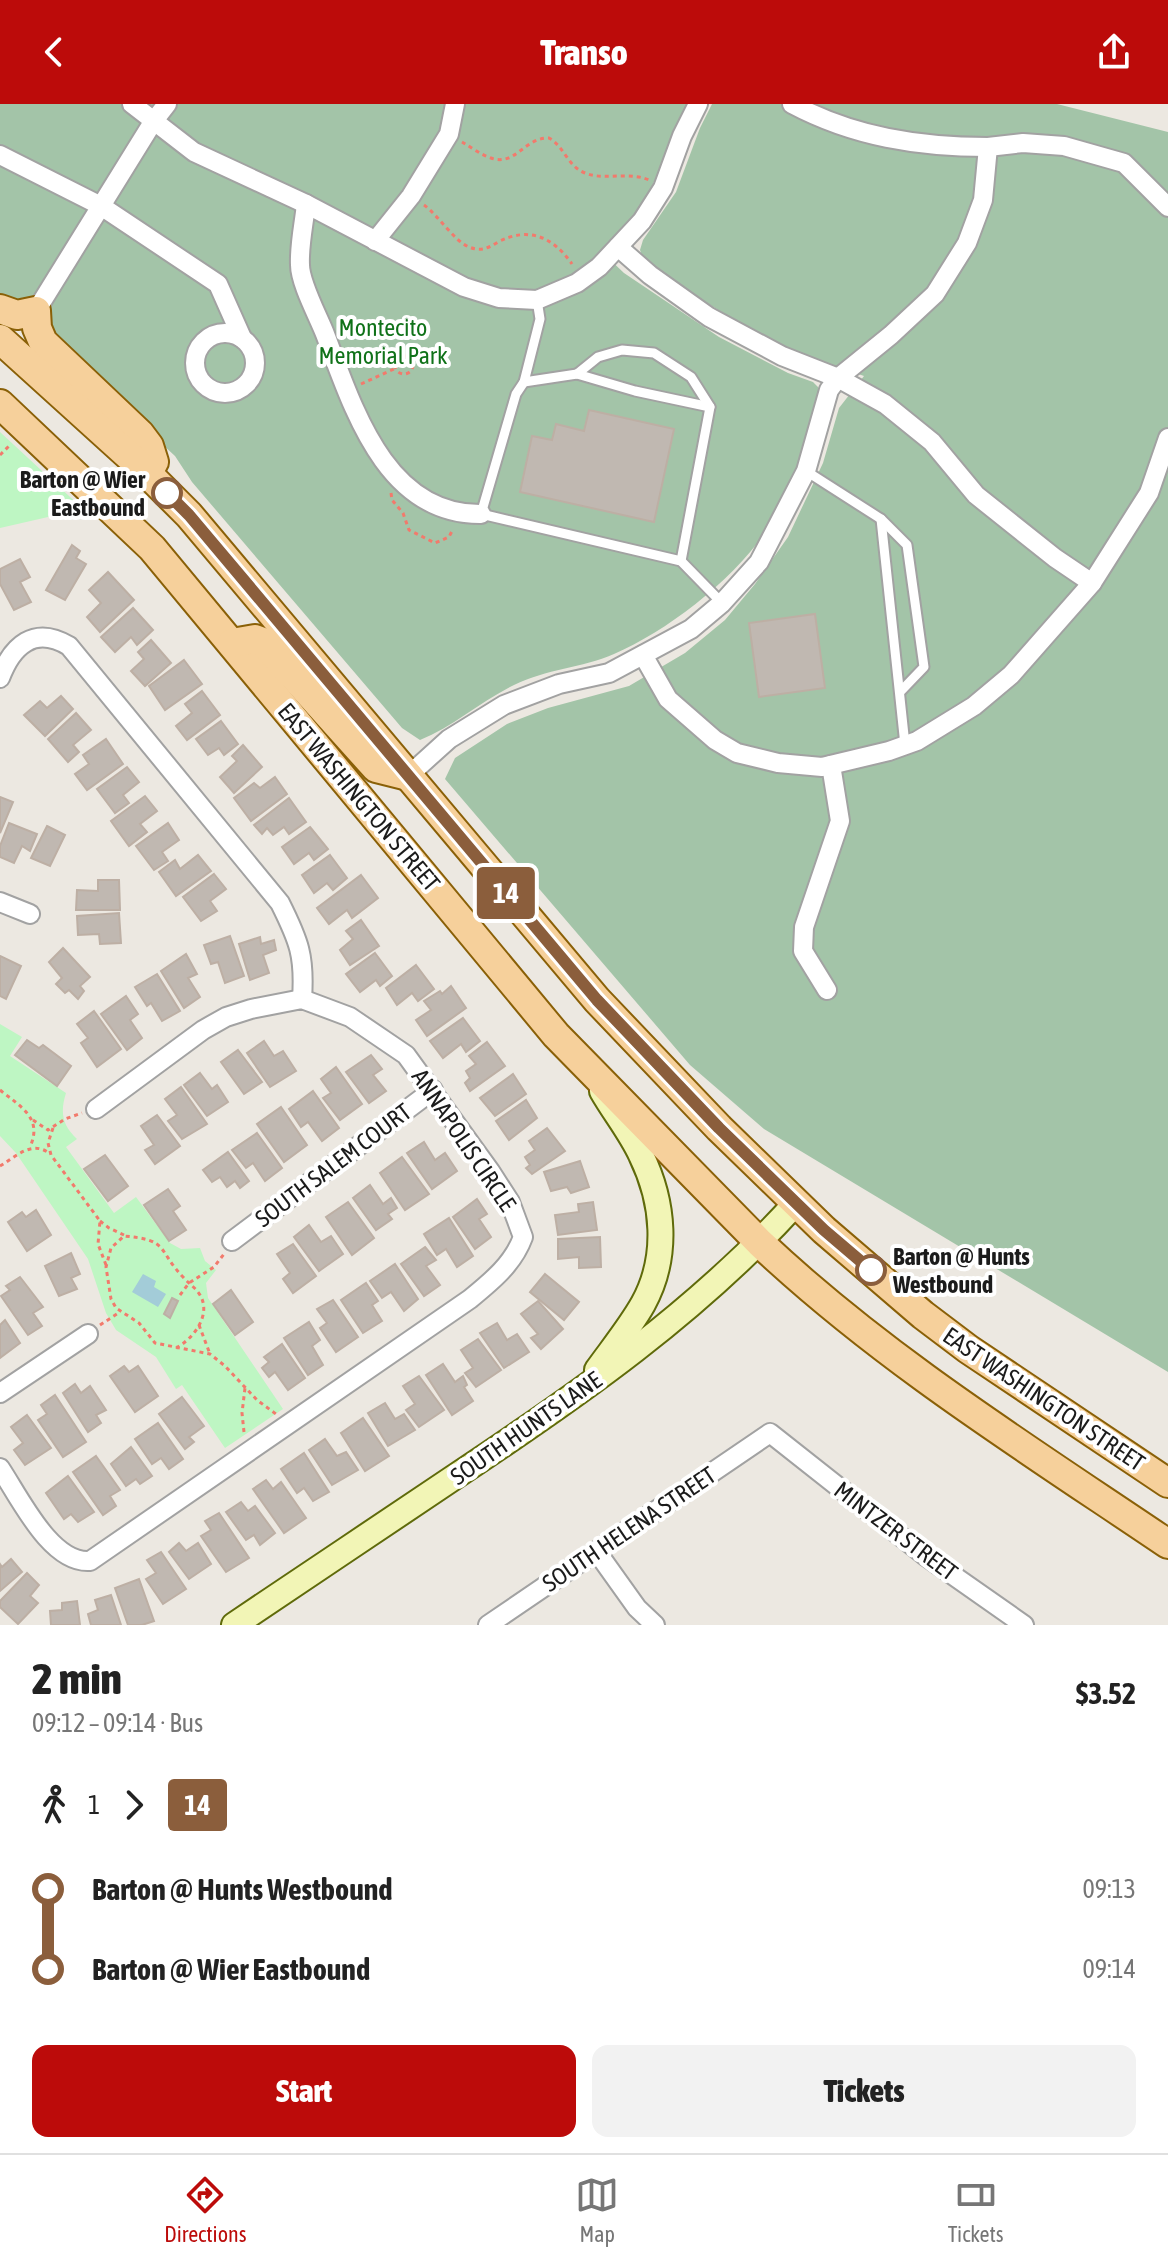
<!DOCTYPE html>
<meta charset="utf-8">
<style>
:root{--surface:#fff;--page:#f2f2f2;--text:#222;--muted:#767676;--line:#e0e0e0;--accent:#bc0b0a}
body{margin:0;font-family:"Asap Condensed",sans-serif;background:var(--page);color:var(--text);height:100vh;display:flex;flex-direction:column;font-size:30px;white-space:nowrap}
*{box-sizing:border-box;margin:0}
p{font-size:26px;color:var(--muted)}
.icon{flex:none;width:44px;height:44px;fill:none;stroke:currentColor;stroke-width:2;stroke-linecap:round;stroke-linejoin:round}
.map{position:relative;height:1521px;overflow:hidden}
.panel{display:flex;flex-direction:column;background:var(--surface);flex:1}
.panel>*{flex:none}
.badge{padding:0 16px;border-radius:6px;font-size:28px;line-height:52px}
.map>.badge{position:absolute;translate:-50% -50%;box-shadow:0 0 0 4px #fff}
.legs{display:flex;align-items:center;gap:12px;height:88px;padding:0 32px;font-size:26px}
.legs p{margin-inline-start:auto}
.headline{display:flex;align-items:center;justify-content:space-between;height:136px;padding:0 32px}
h1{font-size:44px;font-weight:800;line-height:60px}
.primary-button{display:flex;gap:16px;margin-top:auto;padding:16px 32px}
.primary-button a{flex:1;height:92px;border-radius:16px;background:var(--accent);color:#fff;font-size:32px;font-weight:800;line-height:92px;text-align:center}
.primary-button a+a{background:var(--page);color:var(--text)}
ul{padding:0 32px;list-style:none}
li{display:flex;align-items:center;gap:28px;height:80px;font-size:30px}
li i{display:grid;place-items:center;width:12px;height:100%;margin:0 10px;background:currentColor}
li i::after{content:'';width:20px;height:20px;margin:-10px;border:6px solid;border-radius:50%;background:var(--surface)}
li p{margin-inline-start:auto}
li:first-child i{background:linear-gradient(#0000 50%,currentColor 0)}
li:last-child i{background:linear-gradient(currentColor 50%,#0000 0)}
header{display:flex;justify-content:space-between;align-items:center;height:104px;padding:0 32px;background:var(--accent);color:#fff;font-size:36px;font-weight:800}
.tabs{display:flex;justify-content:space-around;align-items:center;height:112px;border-top:2px solid var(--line);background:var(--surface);font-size:22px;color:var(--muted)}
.tabs a{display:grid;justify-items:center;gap:4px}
.tabs .active{color:var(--accent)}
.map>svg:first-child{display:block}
.cemetery{fill:#a3c4a8}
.park{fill:#bef6c3}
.water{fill:#a3ccd8}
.building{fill:#c0b8b1;stroke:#bdafa4;stroke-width:2}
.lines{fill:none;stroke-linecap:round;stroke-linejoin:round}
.lane-casing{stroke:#a2a2a2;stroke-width:13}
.street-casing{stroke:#a2a2a2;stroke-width:22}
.secondary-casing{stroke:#5f6a0a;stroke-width:28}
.primary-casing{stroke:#8a6007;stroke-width:32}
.path{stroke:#f27a6c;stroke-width:3;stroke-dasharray:4 4;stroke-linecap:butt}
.lane{stroke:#fff;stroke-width:9}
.street{stroke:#fff;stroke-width:18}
.secondary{stroke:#f2f5b6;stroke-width:24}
.primary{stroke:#f6d09b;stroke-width:28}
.line-1-casing{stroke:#fff;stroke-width:18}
.line-1{stroke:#8b5e3c;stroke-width:12}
.stop-1-dot{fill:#fff;stroke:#8b5e3c;stroke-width:4}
.labels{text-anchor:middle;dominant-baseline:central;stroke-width:8;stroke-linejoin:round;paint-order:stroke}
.park-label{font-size:24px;fill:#107219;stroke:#fff}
.stop-label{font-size:24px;font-weight:bold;fill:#1b1b1b;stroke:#fff;text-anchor:end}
.street-label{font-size:24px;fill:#1b1b1b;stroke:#fff}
</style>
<header><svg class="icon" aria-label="back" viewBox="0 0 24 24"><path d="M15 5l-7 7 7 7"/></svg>Transo<svg class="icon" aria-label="share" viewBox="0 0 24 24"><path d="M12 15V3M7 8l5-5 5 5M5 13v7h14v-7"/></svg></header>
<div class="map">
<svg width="1168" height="1521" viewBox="0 0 1168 1521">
<rect width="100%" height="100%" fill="#ece8e1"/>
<g class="cemetery">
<path d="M0 0H689C675 27 666 55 652 82 640 107 621 128 603 149L624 169 719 233 788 269 813 278 818 283 821 292C807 334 795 380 772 418 741 470 670 526 614 550 582 564 546 565 514 581 481 597 453 623 420 636L402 624 192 378 175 352 53 239 0 198Z"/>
<path d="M712 0H1057L1168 28V1268L764 1025 690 961 445 675 455 654 507 620 548 604 629 582 685 549 725 516 755 480 788 433 823 359 839 304 864 272C851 267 836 265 823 259 757 232 699 197 643 154L640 146 643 136 676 88 700 24Z"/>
</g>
<g class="park">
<polygon points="0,328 83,405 0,424"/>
<path d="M0 920 22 933 10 952 66 989C60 1008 62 1021 77 1035L66 1043 114 1109 136 1093 170 1139 181 1145 200 1144 205 1157 216 1166 206 1179 208 1194 283 1305 225 1344 182 1281 176 1285 156 1253 116 1226 106 1209 88 1155 16 1049 0 1032Z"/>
</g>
<polygon class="water" points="143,1170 156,1177 154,1183 166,1190 158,1203 132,1188"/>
<g class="building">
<polygon points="589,306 674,325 654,418 520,388 532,332 552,336 556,320 584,327"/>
<polygon points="72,441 80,447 76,454 86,460 65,496 46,486"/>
<polygon points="20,455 30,473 20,478 31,498 14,506 0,480 0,465"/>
<polygon points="108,468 134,496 100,528 87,513 101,499 89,486"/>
<polygon points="133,504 153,526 137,541 131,533 115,548 101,533"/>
<polygon points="815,510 825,584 759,593 749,519"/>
<polygon points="151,536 171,559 145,582 131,567 144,555 138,548"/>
<polygon points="184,556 202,580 165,606 149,582"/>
<polygon points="202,587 220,611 187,636 176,622 192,609 185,600"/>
<polygon points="61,592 73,605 45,632 24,611 40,597 47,604"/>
<polygon points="76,609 91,626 73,641 79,648 68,658 48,635"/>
<polygon points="221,617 238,640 224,651 219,644 208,651 196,635"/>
<polygon points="106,635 123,660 87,686 75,670 89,660 83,651"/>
<polygon points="243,641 262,663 234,689 220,673 237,657 232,652"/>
<polygon points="127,663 139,678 123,691 129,699 115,709 97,685"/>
<polygon points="275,673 287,690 251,717 234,694 254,679 260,684"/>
<polygon points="145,692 157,707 140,720 147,728 129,742 111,717"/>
<polygon points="0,693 13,698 0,729"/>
<polygon points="289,694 306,718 289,730 284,723 273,731 267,724 262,730 254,721"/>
<polygon points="9,719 37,730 30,747 22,742 14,759 0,753 0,742"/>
<polygon points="168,719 179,736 162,748 168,757 154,766 136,742"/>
<polygon points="47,722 65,731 50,762 31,754"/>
<polygon points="310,723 328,745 314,756 309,749 294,760 282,743"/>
<polygon points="198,751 211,767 176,792 159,768 175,756 180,765"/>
<polygon points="330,751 347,774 333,786 327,779 314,789 302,771"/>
<polygon points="214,770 226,785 210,797 217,807 201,817 183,793"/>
<polygon points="361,771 378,794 352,814 347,806 329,820 317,804"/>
<polygon points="98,776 119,776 120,806 76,806 77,786 98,787"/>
<polygon points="119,809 121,839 100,840 99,830 78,831 77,812"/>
<polygon points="361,816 379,842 350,861 340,846 353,835 346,827"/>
<polygon points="230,832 244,872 225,879 218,858 211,860 204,841"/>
<polygon points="260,833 261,840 274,836 276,846 263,851 269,869 250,876 239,840"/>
<polygon points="63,844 90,873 80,882 84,887 78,895 69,886 65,889 56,880 62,874 49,858"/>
<polygon points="375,849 392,872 380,882 376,876 360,888 346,870"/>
<polygon points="186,850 197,870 188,874 200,893 184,904 161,867"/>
<polygon points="0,852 21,862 6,895 0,892"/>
<polygon points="416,861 434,885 418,897 412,889 397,901 386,884"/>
<polygon points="157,870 180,907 162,917 151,899 147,902 135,883"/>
<polygon points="451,882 466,904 427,932 416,916 431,906 424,897 440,887 442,890"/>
<polygon points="126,892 138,910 130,916 142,934 127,946 101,910"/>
<polygon points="94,907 121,945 97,963 81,939 88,934 77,920"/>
<polygon points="463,914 480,937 466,948 461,940 443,954 430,937"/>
<polygon points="27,936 39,944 43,941 71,962 57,982 15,951"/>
<polygon points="264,937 274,952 283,947 296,967 270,983 247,949"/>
<polygon points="487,938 505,962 470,987 465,979 470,974 466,967 476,960 469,952"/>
<polygon points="238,946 262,978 244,990 221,958"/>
<polygon points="371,951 382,965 373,971 386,987 369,999 346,968"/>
<polygon points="336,963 362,1000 340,1016 323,994 331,989 321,975"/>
<polygon points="200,969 212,985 217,981 228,998 207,1012 184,981"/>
<polygon points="513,970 526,990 495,1012 480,994"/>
<polygon points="181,983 207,1020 182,1035 168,1017 177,1011 165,995"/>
<polygon points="313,987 339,1024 322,1037 308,1018 301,1023 289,1005"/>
<polygon points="526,996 537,1014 509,1036 496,1017"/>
<polygon points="281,1003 307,1041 284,1058 257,1020"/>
<polygon points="157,1011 180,1042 155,1060 145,1046 154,1041 141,1022"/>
<polygon points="547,1024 565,1047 532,1070 526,1064 530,1061 525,1053 535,1046 529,1037"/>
<polygon points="257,1029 282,1064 265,1077 253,1059 246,1064 232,1046"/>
<polygon points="424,1038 435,1056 445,1049 457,1067 432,1085 407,1049"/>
<polygon points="228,1048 249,1077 240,1084 235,1077 227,1083 220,1073 212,1078 203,1066"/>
<polygon points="105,1051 128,1082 108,1097 84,1065"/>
<polygon points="402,1053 429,1090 405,1106 380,1069"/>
<polygon points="580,1057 589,1083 571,1089 567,1083 551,1087 544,1068"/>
<polygon points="370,1081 383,1100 391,1094 397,1104 388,1110 392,1115 376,1126 353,1094"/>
<polygon points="168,1085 180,1102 173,1107 186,1126 169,1137 144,1101"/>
<polygon points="477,1095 487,1110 479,1115 491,1133 475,1145 453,1113"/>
<polygon points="348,1098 374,1134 352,1151 326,1113"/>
<polygon points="593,1098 597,1126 558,1131 555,1111 579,1108 578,1100"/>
<polygon points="36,1106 51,1131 27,1147 8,1118 22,1108 26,1113"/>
<polygon points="449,1114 473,1152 457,1163 446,1145 437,1151 424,1130"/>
<polygon points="309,1121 321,1138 331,1132 343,1150 319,1167 294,1133"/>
<polygon points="600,1133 601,1163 579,1164 579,1153 558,1155 558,1135"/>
<polygon points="293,1140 316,1172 293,1189 283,1175 290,1169 277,1150"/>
<polygon points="425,1143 436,1156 426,1162 440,1181 424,1192 401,1160"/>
<polygon points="71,1149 80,1170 71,1174 77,1185 59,1192 45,1162"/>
<polygon points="395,1160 418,1195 404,1207 391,1188 382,1194 370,1177"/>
<polygon points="545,1170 579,1198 564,1216 530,1188"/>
<polygon points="20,1173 43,1203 33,1209 42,1222 28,1231 1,1192 10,1186 6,1182"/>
<polygon points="366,1179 378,1197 372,1201 382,1217 363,1229 341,1196"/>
<polygon points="231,1186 253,1218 235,1231 213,1200"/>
<polygon points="172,1194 178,1197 170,1214 164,1210"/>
<polygon points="333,1196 358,1233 336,1248 320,1224 327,1219 317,1205"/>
<polygon points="538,1197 563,1225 541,1245 531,1234 538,1230 521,1210"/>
<polygon points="5,1216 20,1239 0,1254 0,1221"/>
<polygon points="309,1218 320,1236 312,1242 323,1261 308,1271 284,1234"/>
<polygon points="497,1219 507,1236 517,1230 529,1248 504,1264 480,1229"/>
<polygon points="478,1235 501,1266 476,1283 465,1269 473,1264 461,1246"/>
<polygon points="282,1240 305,1274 288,1286 275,1268 269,1273 262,1264 269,1258 264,1253"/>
<polygon points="443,1260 455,1278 463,1272 467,1281 464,1283 473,1297 452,1311 426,1271"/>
<polygon points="124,1262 129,1268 138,1262 158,1292 135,1308 110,1272"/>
<polygon points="419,1272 444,1306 419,1323 406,1306 415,1300 403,1282"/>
<polygon points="75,1280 81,1289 90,1282 106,1306 96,1311 101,1319 88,1328 63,1289"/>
<polygon points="55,1291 86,1338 63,1353 38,1316 47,1310 41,1301"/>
<polygon points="182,1293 204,1322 189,1333 194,1338 185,1345 159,1310"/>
<polygon points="385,1299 395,1315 404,1310 415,1326 388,1342 368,1309"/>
<polygon points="27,1311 51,1344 25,1361 14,1346 23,1339 11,1323"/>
<polygon points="363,1314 389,1352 365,1367 341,1329"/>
<polygon points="158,1319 183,1355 169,1365 161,1354 152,1360 135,1335"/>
<polygon points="325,1335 337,1352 346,1348 358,1366 332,1381 309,1346"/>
<polygon points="131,1343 152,1372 140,1380 136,1375 126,1382 111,1360"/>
<polygon points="304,1349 329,1388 313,1397 304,1384 297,1389 281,1365"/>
<polygon points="96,1352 120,1386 110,1392 116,1402 103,1411 73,1368"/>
<polygon points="68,1372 94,1408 78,1418 71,1410 64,1415 46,1389"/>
<polygon points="266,1376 273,1385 281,1378 306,1414 284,1429 253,1385"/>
<polygon points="241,1398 248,1407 255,1402 275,1429 260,1441 254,1431 246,1436 226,1408"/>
<polygon points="219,1409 249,1454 226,1468 201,1432 211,1426 205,1417"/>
<polygon points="179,1439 186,1447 198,1439 211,1460 189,1475 169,1448"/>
<polygon points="161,1448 186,1485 163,1500 146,1475 156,1469 147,1456"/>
<polygon points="11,1455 22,1468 0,1487 0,1460 2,1463"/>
<polygon points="27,1469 39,1481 30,1492 38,1499 18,1520 0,1503 0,1497"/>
<polygon points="139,1475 154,1517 142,1521 128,1521 115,1484"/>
<polygon points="111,1491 121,1521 91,1521 88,1510 98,1506 95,1496"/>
<polygon points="77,1497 80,1521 51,1521 50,1507 62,1506 62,1499"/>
</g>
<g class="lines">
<g class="lane-casing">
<g id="lane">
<polyline points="537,196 540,215 524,278 516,290 481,410 681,457 722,499"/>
<polyline points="577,270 598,253 622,246 654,249 691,273 710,303"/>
<polyline points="524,278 577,270 635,287 710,303 681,457"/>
<polyline points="806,367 881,415 907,441 924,563 900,588"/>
<polyline points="881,415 905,641"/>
</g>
</g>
<g class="street-casing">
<g id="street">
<polyline points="132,0 194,48 306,100 464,183 499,194 537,196 577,179 599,163 642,117 663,84 682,32 698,0"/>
<path d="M792 0C854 33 919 43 988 43"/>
<polyline points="0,51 101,102 218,180 242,234"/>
<path d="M306 100C304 120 299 141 300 161 300 179 318 212 325 230 353 303 385 411 481 410"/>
<polyline points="375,137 411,92 449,30 455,0"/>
<polyline points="618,143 650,171 709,213 782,252 838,274 885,300 932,338 976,391 1055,454 1092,479"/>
<polyline points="36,207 153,18 167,0"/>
<circle cx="225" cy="259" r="30"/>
<polyline points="643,551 668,595 715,636 737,649 778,659 822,663 889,647 917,637 974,602 1011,571 1092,479 1149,389 1168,334"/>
<path d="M0 574C12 542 34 521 69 542L280 799C299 837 305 852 302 895"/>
<polyline points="408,672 449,635 504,601 559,580 609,569 691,525 722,499 759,458 806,367 829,286 838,274 891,231 935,190 967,139 983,96 988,43 1023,39 1064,42 1124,59 1168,103"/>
<polyline points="0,798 30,810"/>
<polyline points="827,886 803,847 804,823 840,717 831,661"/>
<polyline points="232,1137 433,986"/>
<polyline points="0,1289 88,1230"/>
<path d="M0 1364C20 1394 51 1460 90 1457L470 1195C492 1177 513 1160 523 1133L510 1098 490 1067 406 951 350 913 302 895 251 905 226 913 203 926 96 1005"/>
<polyline points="597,1448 637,1504 655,1521"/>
<polyline points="488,1521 770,1329 927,1453 1024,1521"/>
</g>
</g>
<g class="secondary-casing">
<g id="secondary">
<path d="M597 1266C612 1245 630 1223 643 1200 669 1153 664 1098 641 1051 631 1029 614 1008 602 987"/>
<path d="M234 1521C308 1471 382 1422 456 1372 578 1291 697 1208 796 1099"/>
</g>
</g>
<g class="primary-casing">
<g id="primary">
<polyline points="0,205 17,211 36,207 37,224 43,238 140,330 149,342 154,358 146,369"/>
<polyline points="0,235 138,360 189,411 597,896 719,1024 824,1126 923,1211 968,1245 1168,1379"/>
<path d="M0 300 152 444 556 931 760 1139C883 1255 1029 1346 1168 1440"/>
<polyline points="232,539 255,535 263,538 376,664 408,672"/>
</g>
</g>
<g class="path">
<path d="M462 38C471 43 481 51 491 54 515 63 525 33 549 34 564 42 568 63 585 69 605 77 628 67 649 76"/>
<path d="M424 101C439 112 454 137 469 143 481 148 488 144 498 138 529 122 553 133 572 160"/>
<circle cx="404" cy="261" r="9"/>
<polyline points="361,280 394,265"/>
<polyline points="0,351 11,340"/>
<polyline points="391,389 392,396 403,409 409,426 435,439 449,433 453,425"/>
<path d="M0 986C21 1003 43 1014 30 1043"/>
<polyline points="33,1016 48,1026 65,1015 82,1009"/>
<polyline points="53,1024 48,1039 51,1051 100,1117 98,1140 106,1161"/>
<path d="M0 1062C16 1053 31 1036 49 1049"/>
<polyline points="100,1117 109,1124 124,1131"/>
<polyline points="180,1191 189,1179 214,1163 224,1150"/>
<polyline points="100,1221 120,1208"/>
<polyline points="199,1221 210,1250"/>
<path d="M176 1244C193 1235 212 1211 200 1191 196 1184 189 1180 183 1173 157 1146 170 1136 124 1132L111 1144 106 1163 111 1195 116 1204 139 1219 155 1239 210 1250 225 1262 257 1296 276 1310"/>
<polyline points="244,1328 242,1309 245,1284"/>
</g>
<use href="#lane" class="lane"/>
<use href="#street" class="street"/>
<use href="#secondary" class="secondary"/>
<use href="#primary" class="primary"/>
</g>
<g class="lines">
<g class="line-1-casing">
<polyline id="line-1" points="167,389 189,411 597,896 719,1024 824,1126 871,1166"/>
</g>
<use href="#line-1" class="line-1"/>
</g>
<g class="stop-1-dot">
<circle cx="167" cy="389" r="14"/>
<circle cx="871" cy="1166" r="14"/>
</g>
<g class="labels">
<g class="park-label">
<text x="383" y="223">Montecito<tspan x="383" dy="28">Memorial Park</tspan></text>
</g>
<g class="stop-label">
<text x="145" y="375">Barton @ Wier<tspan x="145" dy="28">Eastbound</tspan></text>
<text x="893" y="1152" text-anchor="start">Barton @ Hunts<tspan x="893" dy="28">Westbound</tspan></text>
</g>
<g class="street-label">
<text transform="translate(359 693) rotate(50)">EAST WASHINGTON STREET</text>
<text transform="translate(464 1036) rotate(56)">ANNAPOLIS CIRCLE</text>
<text transform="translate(333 1061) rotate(-37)">SOUTH SALEM COURT</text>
<text transform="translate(1044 1295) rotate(34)">EAST WASHINGTON STREET</text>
<text transform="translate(526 1324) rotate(-35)">SOUTH HUNTS LANE</text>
<text transform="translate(629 1425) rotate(-34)">SOUTH HELENA STREET</text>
<text transform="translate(896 1427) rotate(37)">MINTZER STREET</text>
</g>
</g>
</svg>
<b class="badge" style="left:506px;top:789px;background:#8b5e3c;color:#fff">14</b>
</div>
<section class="panel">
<div class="headline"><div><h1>2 min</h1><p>09:12 – 09:14 · Bus</p></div><b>$3.52</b></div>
<div class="legs"><svg class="icon" aria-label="walk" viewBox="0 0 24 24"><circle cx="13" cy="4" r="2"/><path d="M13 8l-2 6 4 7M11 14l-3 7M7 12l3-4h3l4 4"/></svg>1<svg class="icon" aria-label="forward" viewBox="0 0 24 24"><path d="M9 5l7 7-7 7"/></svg><b class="badge" style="background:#8b5e3c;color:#fff">14</b></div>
<ul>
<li><i style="color:#8b5e3c"></i><b>Barton @ Hunts Westbound</b><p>09:13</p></li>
<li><i style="color:#8b5e3c"></i><b>Barton @ Wier Eastbound</b><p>09:14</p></li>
</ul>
<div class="primary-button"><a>Start</a><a>Tickets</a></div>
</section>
<nav class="tabs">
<a class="active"><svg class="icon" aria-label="directions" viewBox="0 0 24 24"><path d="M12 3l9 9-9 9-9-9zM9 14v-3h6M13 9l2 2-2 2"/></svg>Directions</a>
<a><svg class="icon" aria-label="map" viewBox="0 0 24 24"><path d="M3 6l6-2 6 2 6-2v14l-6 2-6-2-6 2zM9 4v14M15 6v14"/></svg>Map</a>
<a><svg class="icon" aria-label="tickets" viewBox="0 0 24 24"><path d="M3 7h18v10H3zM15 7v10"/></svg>Tickets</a>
</nav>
